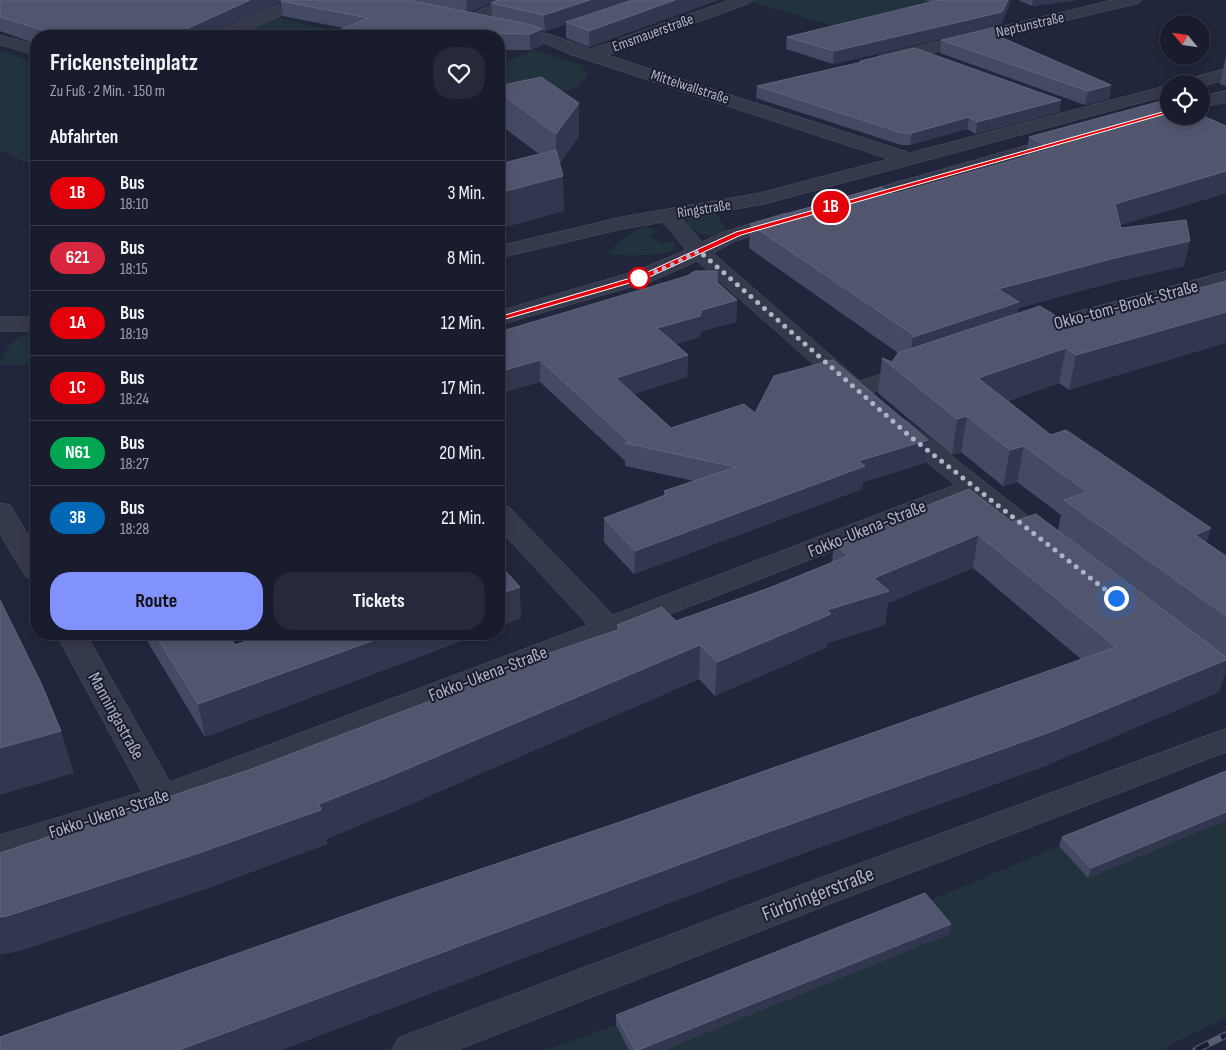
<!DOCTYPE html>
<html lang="de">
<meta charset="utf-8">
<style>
:root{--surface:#191c2d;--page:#262939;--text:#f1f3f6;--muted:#9fa1aa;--line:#373a49;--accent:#8292fc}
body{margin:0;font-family:"Sofia Sans Condensed",sans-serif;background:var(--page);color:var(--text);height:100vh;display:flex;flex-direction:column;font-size:19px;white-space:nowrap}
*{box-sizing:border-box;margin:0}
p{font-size:16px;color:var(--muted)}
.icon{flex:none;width:28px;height:28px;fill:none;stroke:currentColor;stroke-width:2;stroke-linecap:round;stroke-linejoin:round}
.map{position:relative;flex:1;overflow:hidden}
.sheet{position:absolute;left:30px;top:30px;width:475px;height:610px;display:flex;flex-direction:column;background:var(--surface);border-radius:20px;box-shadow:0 2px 12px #0003,0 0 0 1px var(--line)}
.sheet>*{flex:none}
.badge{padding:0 10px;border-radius:16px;font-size:18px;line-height:32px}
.needle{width:32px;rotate:299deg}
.buttons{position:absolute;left:1160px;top:15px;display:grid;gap:10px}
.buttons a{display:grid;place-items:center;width:50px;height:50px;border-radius:50%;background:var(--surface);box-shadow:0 2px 12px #0003,0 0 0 1px var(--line);font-size:25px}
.you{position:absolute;width:25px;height:25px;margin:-12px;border:4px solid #fff;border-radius:50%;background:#1a73e8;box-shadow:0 0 0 8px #1a73e833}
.map>.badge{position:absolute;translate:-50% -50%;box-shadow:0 0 0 2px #fff}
h2{padding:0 20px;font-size:19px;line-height:45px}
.round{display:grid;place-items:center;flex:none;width:52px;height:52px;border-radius:20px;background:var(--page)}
.head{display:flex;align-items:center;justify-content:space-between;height:85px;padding:0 20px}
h1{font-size:24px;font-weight:700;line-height:38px}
.action{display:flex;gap:10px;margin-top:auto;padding:10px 20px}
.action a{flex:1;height:58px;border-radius:20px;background:var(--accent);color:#111;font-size:20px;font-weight:700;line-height:58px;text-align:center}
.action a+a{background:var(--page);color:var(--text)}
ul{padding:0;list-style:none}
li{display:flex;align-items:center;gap:15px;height:65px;padding:0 20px;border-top:1px solid var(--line)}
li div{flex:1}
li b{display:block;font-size:19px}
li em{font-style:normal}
li .badge{min-width:55px;font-weight:700;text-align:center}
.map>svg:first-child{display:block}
.green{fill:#23333d}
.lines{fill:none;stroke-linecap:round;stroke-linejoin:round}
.minor-casing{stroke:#505467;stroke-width:1}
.minor{fill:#35394c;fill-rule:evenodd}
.rail-casing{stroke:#575b73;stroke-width:7}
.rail{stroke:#1b1e31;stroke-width:5;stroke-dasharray:14;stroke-linecap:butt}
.wall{fill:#454a64;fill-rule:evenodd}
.shaded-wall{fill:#32374f}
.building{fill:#51556e;stroke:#60647c}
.line{fill:#e3000b;stroke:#fff}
.walk{stroke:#b0b4c8;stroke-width:5;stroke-dasharray:0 9}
.stop-dot{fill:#fff;stroke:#e3000b;stroke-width:2.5}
.labels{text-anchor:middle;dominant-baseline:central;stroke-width:4;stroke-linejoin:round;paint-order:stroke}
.far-street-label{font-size:15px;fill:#b0b4c8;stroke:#1b1e31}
.street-label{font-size:18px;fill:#b0b4c8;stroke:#1b1e31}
.near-street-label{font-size:21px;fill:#b0b4c8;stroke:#1b1e31}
</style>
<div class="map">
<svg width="1226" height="1050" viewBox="0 0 1226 1050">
<rect width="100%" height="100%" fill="#21263c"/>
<g class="green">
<polygon points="745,0 926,0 931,2 841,28"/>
<polygon points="275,17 358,36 233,36"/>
<polygon points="534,50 582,65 588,75 577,87 499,109 499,64"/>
<polygon points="0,51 36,62 36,167 0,150"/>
<path d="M715 212 727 231C711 237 696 238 686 221L692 216Z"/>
<path d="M646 227 659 231 650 236 662 244 672 241 675 245 674 250C665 256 618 257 607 253L634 231Z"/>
<path d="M36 332V365H0C3 347 19 335 36 332Z"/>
<polygon points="1226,820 1226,1018 1160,1050 663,1050 948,934 924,903 1059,846 1088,878"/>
<polygon points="616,1025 629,1050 547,1050"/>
</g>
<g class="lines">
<g class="minor-casing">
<g id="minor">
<polygon points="290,0 311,0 308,3 236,36 215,36 217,33"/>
<polygon points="504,0 525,0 522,3 476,23 464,23 462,20 464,17"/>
<polygon points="730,0 753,0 750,3 607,55 910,153 1169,85 1169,95 768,203 682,219 702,242 721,233 778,215 785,213 792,215 795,219 792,223 735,241 713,253 860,381 915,363 923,365 927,370 923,375 866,395 857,397 848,395 697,261 652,281 499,325 499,311 636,271 686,250 663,222 622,229 499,258 499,246 622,217 760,193 889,159 572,55 540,41 500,31 498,28 500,25 506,23 552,35 590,49"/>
<polygon points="1114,0 1142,0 1139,3 885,64 879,63 877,59 879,55 885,54"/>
<polygon points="0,35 36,45 36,55 0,45"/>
<polygon points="1226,69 1226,79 1201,87 1201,84 1182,84 1185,80"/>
<polygon points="1226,91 1226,102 1201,108 1201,97"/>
<polygon points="1064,135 1071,137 1073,141 1071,145 853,207 846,205 843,201 846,197"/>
<polygon points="1226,272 1226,286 1030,339 1022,337 1018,332 1022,327"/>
<rect x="0" y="317" width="36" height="14"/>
<polygon points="898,418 907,421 1056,538 1060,544 1056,550 1046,553 1036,550 971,497 174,807 0,861 0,835 142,792 56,634 86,634 170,782 588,625 499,529 499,505 509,507 613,615 955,485 889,431 885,426 889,421"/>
<polygon points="0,503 10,505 36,548 36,580 26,577 0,534"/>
<polygon points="1226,729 1226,752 827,905 457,1050 392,1050 398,1038 801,885"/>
</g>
</g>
<use href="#minor" class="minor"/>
<g class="rail-casing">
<polyline id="rail" points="1196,1050 1226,1035"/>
</g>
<use href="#rail" class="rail"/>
</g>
<g class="wall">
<path d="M0 0H718L589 47 566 38V24L545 31 542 30 543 45 530 50H499V36H325L343 28 283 16 281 2 208 36H36V44L0 31ZM491 3 492 17 469 12Z"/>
<polygon points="925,0 1011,0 1001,25 833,64 786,49 787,37 931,2"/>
<polygon points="1018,0 1077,0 1032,6"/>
<polygon points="996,27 995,34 1111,85 1109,99 1085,105 940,53 941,40"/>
<polygon points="1226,56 1226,86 1220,84"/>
<polygon points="860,61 1061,100 1059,112 976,134 967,129 910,145 901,145 756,98 757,86 860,62"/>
<polygon points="499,86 579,136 560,163 564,211 539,154 499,124"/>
<polygon points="1226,126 1226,193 1120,225 1121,228 1184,266 1110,283 1018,308 1017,314 1069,324 1226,281 1069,390 1059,383 1008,401 1051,435 1226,556 1226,669 1219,692 1045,766 738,877 281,1050 0,1050 617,823 1082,660 973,568 888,603 885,625 827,643 827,647 715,696 699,679 392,812 326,839 327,844 205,889 19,951 246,771 617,630 617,625 676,621 769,588 832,562 834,542 1012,522 1058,530 1061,515 1017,482 1003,486 961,452 952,455 878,393 882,358 892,362 898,353 749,248 750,224 894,194 1026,157 1029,137"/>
<polygon points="717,282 737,300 736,322 701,331 699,337 676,344 688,355 687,377 634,394 671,428 755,413 925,463 863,482 862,489 634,574 604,542 604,518 664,496 664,491 694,481 625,466 625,461 540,382 499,332"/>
<polygon points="143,634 228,634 235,645 267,634 480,634 205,737"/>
<polygon points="1226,771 1226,820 1088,878 1059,846 1062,837"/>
<polygon points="949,934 663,1050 629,1050 616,1025 616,1015"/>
</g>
<g class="shaded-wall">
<polygon points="250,0 286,0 281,1 281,2 208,36 171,36"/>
<polygon points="466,0 499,0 467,13"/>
<polygon points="590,0 636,0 566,22 566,24 545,31 544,15"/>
<polygon points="675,0 718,0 589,47 589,31"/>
<polygon points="1008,0 1011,0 1001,25 833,64 834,51"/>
<polygon points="1033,0 1077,0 1032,6"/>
<polygon points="542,29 543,45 530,50 530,34"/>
<polygon points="1111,85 1109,99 1085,105 1088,91"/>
<polygon points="1061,100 1059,112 976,134 977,122"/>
<polygon points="579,103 579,136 556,168 556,134"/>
<polygon points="969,117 967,129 910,145 912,133"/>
<polygon points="1226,171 1226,193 1111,228 1115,204"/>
<polygon points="563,176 564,211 499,229 499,193"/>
<polygon points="1190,241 1184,266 1110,283 1018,308 1014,328 909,363 913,337 998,289 1115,258"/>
<polygon points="737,300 736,322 701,331 699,337 657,350 657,328 702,310"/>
<polygon points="1226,312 1226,343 1069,390 1076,355"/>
<polygon points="1066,348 1059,383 973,413 978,378"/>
<polygon points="688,355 687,377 616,400 616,378"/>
<polygon points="540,360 540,382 499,394 499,372"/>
<polygon points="967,416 961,452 952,455 957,419"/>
<polygon points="928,440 925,463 863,482 862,489 634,574 635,551 858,461"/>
<polygon points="1024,446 1017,482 1003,486 1010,450"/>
<polygon points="1211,528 1200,565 1195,535"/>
<polygon points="978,535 973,568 888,603 885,625 827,643 827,647 715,696 717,662 827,610 874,578"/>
<polygon points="520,587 521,618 499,627 499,594"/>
<polygon points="391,634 480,634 205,737 198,704"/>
<polygon points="700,645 699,679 392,812 326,839 327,844 205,889 19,951 0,955 0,917 319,804"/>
<polygon points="1226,660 1226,669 1219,692 1045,766 738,877 281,1050 179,1050"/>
<polygon points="61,731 74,773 0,795 0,748"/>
<polygon points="1226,812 1226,820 1088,878 1091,868"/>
<polygon points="951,924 949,934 663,1050 638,1050"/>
</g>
<g class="building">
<polygon points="0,0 250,0 171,36 62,36 0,17"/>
<polygon points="283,0 408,0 527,24 542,29 530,34 458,33 462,36 325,36 368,18 281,1"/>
<polygon points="498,0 590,0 544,15 491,3"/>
<polygon points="632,0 675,0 589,31 566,22"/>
<polygon points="939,0 1008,0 1002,12 834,51 787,37"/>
<polygon points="996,27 993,34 1111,85 1088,91 941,40"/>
<polygon points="915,48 1061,100 977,122 969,117 912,133 902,133 757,86 862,62 860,61"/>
<polygon points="541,77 579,103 556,134 499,92 499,86"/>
<polygon points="1165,100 1169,101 1169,116 1201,116 1201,115 1226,126 1226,171 1115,204 1121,228 1186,220 1190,241 1115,258 998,289 1019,302 913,337 914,335 750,224 881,187 894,194 1053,149 1029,137"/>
<polygon points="556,150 563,176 499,193 499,164"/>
<polygon points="695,271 717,271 717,282 737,300 702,310 700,316 657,328 688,355 616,378 671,428 744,404 755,413 774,376 833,360 928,440 858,461 865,466 635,551 604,518 668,494 664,491 736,467 625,443 629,442 540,360 499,372 499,332 687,276"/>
<polygon points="1226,281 1226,312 1076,355 1066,348 978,378 1051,435 1066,430 1211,528 1195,535 1226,556 1226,616 1064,500 1087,492 1024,446 1010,450 967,416 957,419 882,358 892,362 898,353 1040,306 1069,324"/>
<polygon points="969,489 1012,522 1036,514 1226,657 1226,660 1053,731 740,842 179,1050 0,1050 0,1037 395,898 617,823 1116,647 978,535 874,578 889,591 827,610 831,614 717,662 700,645 388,777 319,804 321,810 196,854 7,916 0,917 0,853 246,771 459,690 538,657 620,629 617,625 662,607 676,621 769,588 848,556 834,542"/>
<polygon points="499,564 520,587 499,594"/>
<polygon points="0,600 41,683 61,731 0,748"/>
<polygon points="155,634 228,634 235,645 267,634 391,634 198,704"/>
<polygon points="1226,771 1226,812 1091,868 1062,837"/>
<polygon points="925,893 951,924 638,1050 635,1050 616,1015"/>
</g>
<polygon class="line" points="1166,111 1172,112 741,235 647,278 502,320 495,318 641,275 736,232"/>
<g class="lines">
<polyline class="walk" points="639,278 670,266 699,251 912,438 1116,598"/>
</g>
<circle class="stop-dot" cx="639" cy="278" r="10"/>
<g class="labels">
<g class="far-street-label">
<text transform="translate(1030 25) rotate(-13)">Neptunstraße</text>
<text transform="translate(653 33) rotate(-20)">Emsmauerstraße</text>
<text transform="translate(690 87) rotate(18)">Mittelwallstraße</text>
<text transform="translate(704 209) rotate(-9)">Ringstraße</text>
</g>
<g class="street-label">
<text transform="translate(1126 305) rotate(-15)">Okko-tom-Brook-Straße</text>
<text transform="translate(867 529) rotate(-22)">Fokko-Ukena-Straße</text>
<text transform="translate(488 674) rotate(-21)">Fokko-Ukena-Straße</text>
<text transform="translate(116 716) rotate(61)">Manningastraße</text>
<text transform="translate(109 814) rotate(-18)">Fokko-Ukena-Straße</text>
</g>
<g class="near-street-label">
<text transform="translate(818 894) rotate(-21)">Fürbringerstraße</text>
</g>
</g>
</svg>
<div class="buttons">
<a><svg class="needle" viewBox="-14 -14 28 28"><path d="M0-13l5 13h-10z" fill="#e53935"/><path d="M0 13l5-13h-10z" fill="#9fa1aa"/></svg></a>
<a><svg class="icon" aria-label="locate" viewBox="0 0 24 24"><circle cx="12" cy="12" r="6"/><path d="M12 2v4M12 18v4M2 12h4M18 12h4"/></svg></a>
</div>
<div class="you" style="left:1116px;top:598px"></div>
<b class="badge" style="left:831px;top:207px;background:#e3000b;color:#fff">1B</b>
<section class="sheet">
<div class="head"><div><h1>Frickensteinplatz</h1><p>Zu Fuß · 2 Min. · 150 m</p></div><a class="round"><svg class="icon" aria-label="heart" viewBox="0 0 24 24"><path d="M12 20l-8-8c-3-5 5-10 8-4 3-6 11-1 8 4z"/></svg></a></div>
<h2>Abfahrten</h2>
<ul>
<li><span class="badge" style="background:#e3000b;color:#fff">1B</span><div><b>Bus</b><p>18:10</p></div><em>3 Min.</em></li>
<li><span class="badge" style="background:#d7263d;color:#fff">621</span><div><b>Bus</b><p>18:15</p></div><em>8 Min.</em></li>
<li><span class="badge" style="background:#e3000b;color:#fff">1A</span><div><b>Bus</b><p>18:19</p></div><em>12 Min.</em></li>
<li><span class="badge" style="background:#e3000b;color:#fff">1C</span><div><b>Bus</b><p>18:24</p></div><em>17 Min.</em></li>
<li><span class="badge" style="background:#00a651;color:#fff">N61</span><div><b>Bus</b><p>18:27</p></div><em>20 Min.</em></li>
<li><span class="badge" style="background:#0068b4;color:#fff">3B</span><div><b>Bus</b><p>18:28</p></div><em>21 Min.</em></li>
</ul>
<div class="action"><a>Route</a><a>Tickets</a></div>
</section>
</div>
